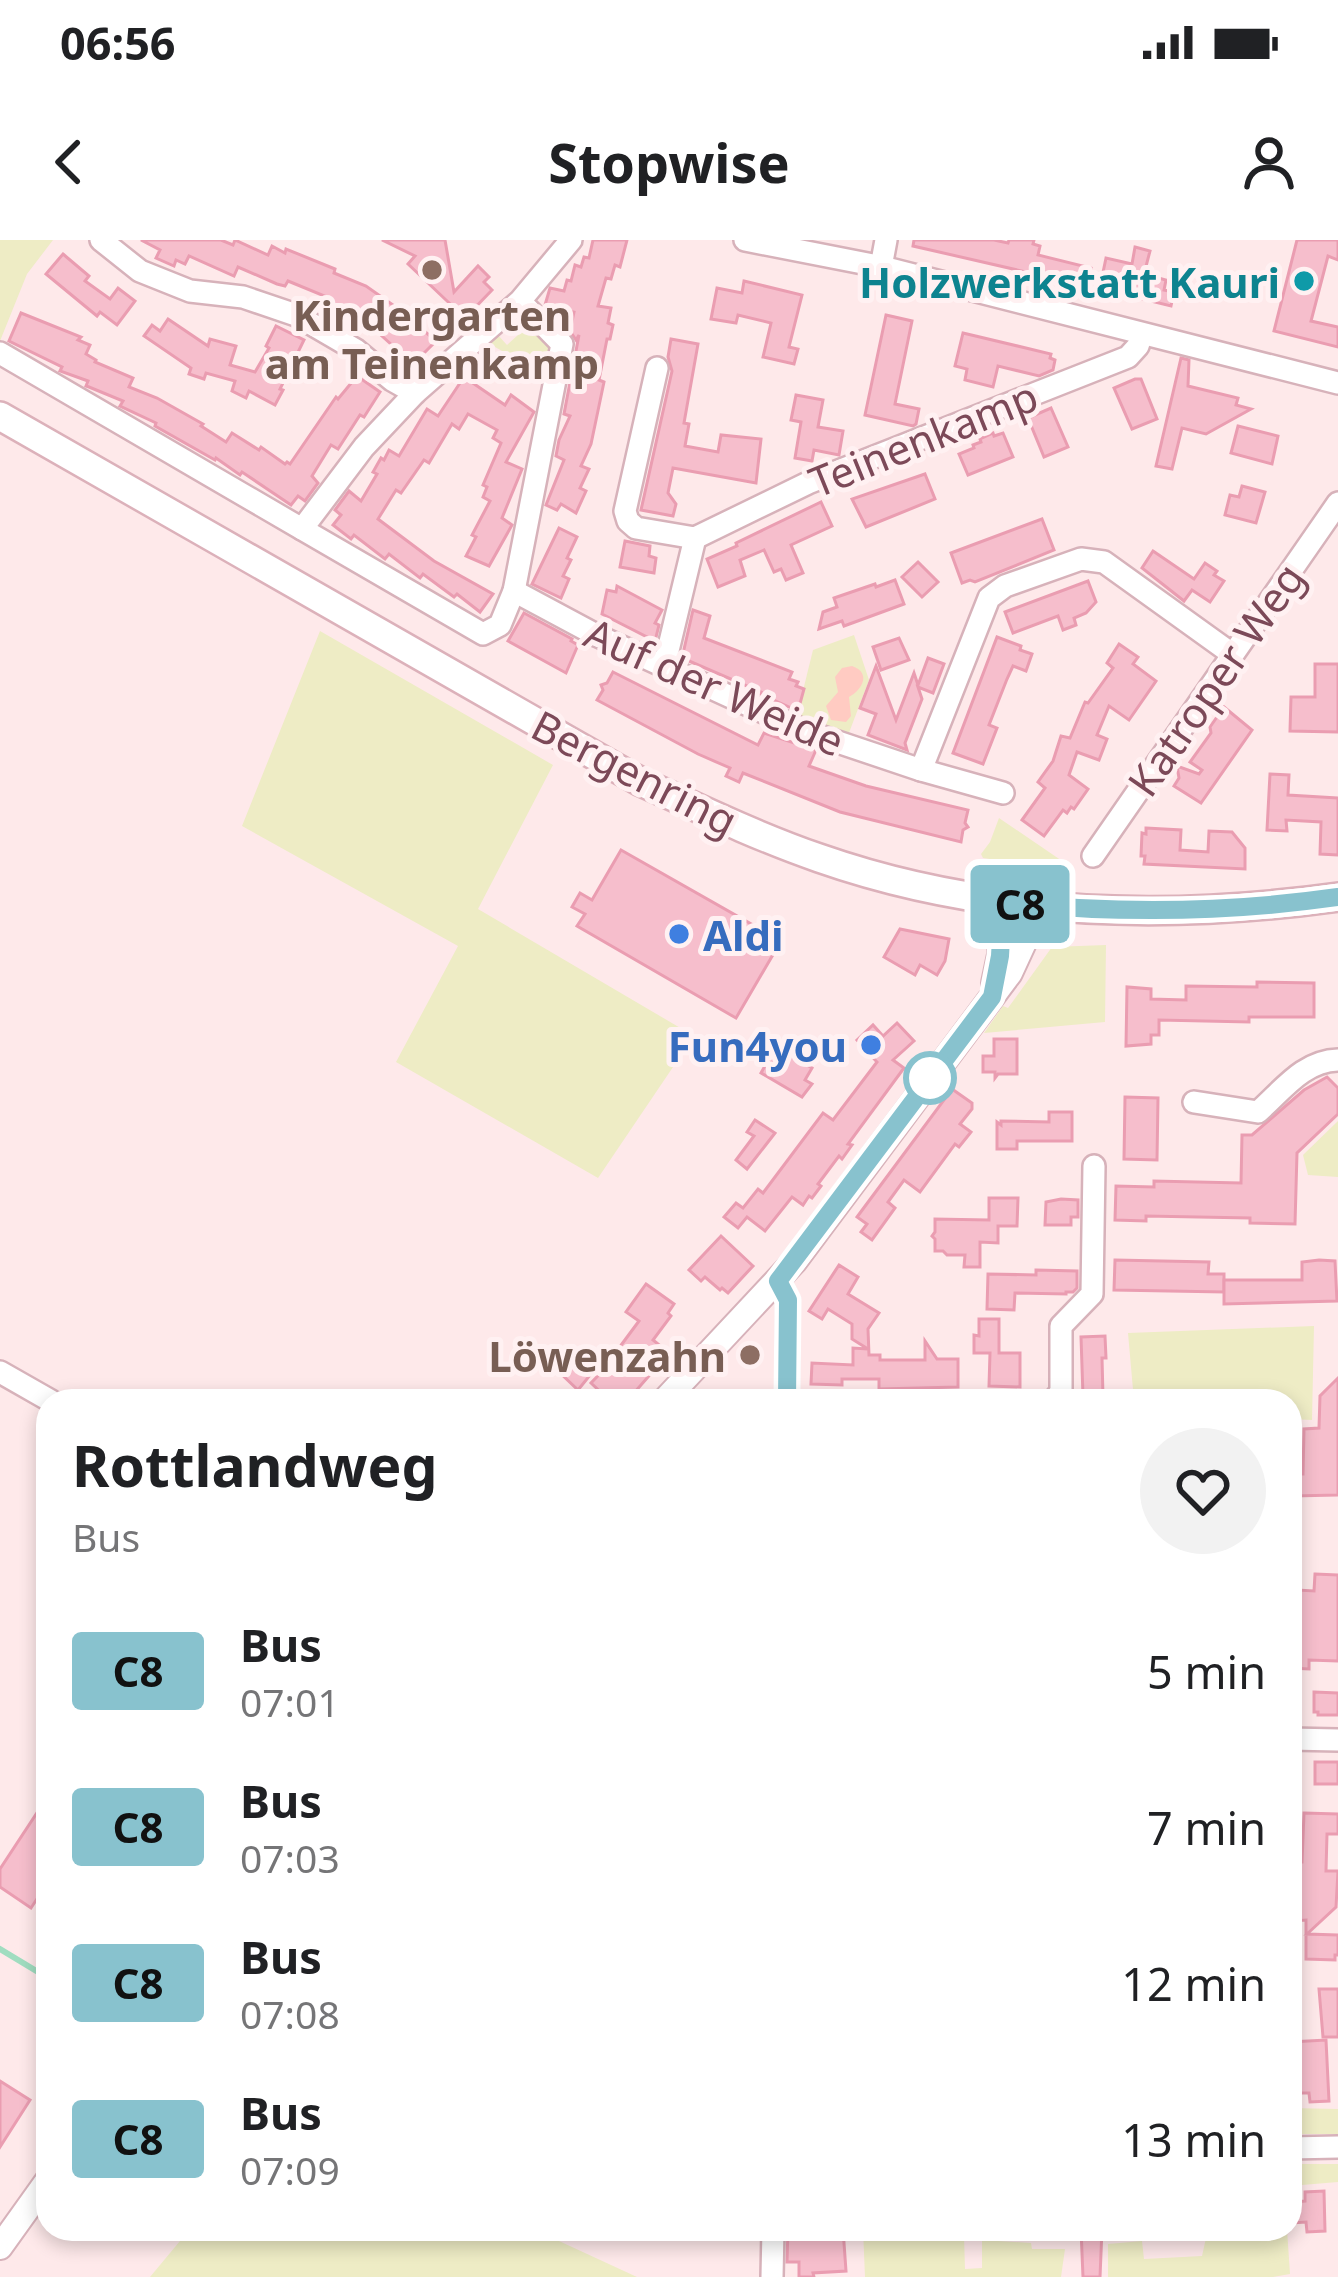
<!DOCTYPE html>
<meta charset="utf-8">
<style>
:root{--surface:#fff;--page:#f2f2f2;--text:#202124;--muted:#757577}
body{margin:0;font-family:"Noto Sans",sans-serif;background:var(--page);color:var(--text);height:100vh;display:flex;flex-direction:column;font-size:45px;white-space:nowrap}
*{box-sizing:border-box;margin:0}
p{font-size:39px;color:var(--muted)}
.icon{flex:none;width:66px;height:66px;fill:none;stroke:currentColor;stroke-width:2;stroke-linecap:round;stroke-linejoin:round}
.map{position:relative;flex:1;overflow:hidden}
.panel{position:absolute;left:36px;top:1149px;width:1266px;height:852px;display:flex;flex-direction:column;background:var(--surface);border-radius:36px;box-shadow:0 6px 18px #0003}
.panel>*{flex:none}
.badge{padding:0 24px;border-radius:9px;font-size:42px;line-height:78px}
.map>.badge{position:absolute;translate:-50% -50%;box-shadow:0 0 0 6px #fff}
.round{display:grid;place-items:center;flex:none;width:126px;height:126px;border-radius:63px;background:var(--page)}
.overview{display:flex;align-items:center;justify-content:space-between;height:204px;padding:0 36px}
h1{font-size:57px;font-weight:700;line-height:90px}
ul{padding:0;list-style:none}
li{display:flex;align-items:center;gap:36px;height:156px;padding:0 36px}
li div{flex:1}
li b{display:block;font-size:45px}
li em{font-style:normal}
li .badge{min-width:132px;font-weight:700;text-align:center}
.status{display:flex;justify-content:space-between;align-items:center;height:84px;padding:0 60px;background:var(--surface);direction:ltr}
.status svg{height:33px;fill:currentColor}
header{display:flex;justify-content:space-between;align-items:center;height:156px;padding:0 36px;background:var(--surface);font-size:54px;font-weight:700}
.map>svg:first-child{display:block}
.green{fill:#eeecc5}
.sand{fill:#ffcbc2}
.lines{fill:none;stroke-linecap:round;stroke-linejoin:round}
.stream{stroke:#a0ddc0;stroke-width:6}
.building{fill:#f6becc;stroke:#ea9db1;stroke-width:3}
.minor-casing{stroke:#d7b2ba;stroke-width:26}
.tertiary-casing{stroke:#d7b2ba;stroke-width:28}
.secondary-casing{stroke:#dcb1ba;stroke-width:32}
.minor{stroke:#fff;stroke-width:21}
.tertiary{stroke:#fff;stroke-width:24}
.secondary{stroke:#fff;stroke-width:27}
.line-casing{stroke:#fff;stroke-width:27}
.line{stroke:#88c2ce;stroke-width:18}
.education-dot{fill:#8d6e63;stroke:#fff1f2;stroke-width:4.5}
.culture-dot{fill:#0f9aa8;stroke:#fff1f2;stroke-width:4.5}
.shop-dot{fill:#3f7fe0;stroke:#fff1f2;stroke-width:4.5}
.stop-dot{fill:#fff;stroke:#88c2ce;stroke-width:6}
.labels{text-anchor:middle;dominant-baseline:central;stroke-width:10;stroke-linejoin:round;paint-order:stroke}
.culture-label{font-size:42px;font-weight:bold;fill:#0d838f;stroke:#fff1f2;text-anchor:end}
.education-label{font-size:42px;font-weight:bold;fill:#785e54;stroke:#fff1f2}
.street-label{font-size:42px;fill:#7c4958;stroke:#fff1f2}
.shop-label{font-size:42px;font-weight:bold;fill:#366cbe;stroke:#fff1f2;text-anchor:start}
</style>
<div class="status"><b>06:56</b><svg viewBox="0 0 49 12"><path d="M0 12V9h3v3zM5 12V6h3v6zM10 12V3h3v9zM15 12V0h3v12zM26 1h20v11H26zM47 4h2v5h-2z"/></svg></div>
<header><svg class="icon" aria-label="back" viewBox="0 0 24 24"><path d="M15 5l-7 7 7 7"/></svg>Stopwise<svg class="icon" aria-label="person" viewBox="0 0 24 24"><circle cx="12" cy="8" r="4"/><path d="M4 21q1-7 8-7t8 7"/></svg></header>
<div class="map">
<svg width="1338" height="2037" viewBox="0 0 1338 2037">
<rect width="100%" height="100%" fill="#fee9ea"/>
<g class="green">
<polygon points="0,0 53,0 27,34 0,101"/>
<polygon points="519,78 528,80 554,110 548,137 488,103 497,94 507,105 518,95 508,84"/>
<polygon points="320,391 553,525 478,669 694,796 598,938 396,822 458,706 242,586"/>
<polygon points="854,395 869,440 847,498 796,479 813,410"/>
<polygon points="999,578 1068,625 1064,630 983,618 981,614 990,602"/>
<polygon points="1106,705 1105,782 984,793 1003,766 1008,768 1052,707"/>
<polygon points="1338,881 1338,937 1308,935 1303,915"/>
<polygon points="1314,1086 1312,1180 1290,1179 1290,1161 1134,1161 1128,1093"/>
<polygon points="1290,1868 1338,1869 1338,1894 1290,1894"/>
<polygon points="1290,1924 1338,1924 1338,1942 1290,1946"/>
<polygon points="190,1989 533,1989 637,2037 150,2037"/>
<polygon points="863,1989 942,1989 942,1995 964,1996 965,2029 982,2028 982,2000 1031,2003 1032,2009 1065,2009 1061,2037 865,2037"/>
<polygon points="1208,1989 1287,1989 1290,2034 1273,2037 1108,2037 1108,2004 1142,2001 1144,2019 1202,2016"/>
</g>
<path class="sand" d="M852 426C872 433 862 450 849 457L851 476 846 482 831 480 826 466 838 452 835 437 842 428Z"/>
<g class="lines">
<polyline class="stream" points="0,1709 48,1738"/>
</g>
<g class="building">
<polygon points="141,0 221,0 233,5 235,0 268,15 272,6 285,13 286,9 335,29 334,33 366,46 400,70 436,101 413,124 373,88 369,94 349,81 354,74 325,62 327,57 288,41 285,46 277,44 238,27 234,36 189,16 185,24 176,20 174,26 156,18 160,10"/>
<polygon points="382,0 445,0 454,52 478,26 489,37 484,42 492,50 465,78 408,24 415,16"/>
<polygon points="593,0 627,0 620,27 615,25 611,39 606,38 598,66 611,68 608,83 613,85 610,99 607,99 599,140 604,142 591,204 581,226 589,229 580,248 586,251 576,273 561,264 557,270 546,265 564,220 556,216 559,200 570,176 564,174 579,95 576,100 570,91 574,72 545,65 550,48 564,51 567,40 571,41 575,25 581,27 584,17 589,18"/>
<polygon points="914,0 994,0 1008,3 1009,0 1034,0 1033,4 1040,6 1038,15 1091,28 1087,46 913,6"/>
<polygon points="1297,0 1338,0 1338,20 1328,16 1311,81 1338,87 1338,107 1274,91"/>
<polygon points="1135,7 1150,11 1144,34 1166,40 1164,50 1174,52 1171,66 1130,56 1132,49 1101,42 1106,18 1132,24"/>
<polygon points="63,14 89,36 85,41 110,59 118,48 135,61 117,85 100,72 97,76 46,34"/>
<polygon points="744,41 802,55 789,107 798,109 794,124 763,117 771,83 738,75 736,83 711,79 717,48 742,53"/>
<polygon points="21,73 81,97 78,100 90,105 86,114 96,120 95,122 133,138 129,147 157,158 203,184 201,186 226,202 232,193 259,210 261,207 285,224 287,222 290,224 336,157 338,159 357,136 380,152 364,177 360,175 338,209 331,205 312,236 318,243 305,261 298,256 291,265 242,232 240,235 216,218 215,220 155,186 156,183 120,166 123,161 89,147 86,146 88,141 60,131 62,127 9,101"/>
<polygon points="886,75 912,81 895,164 919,169 916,184 913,186 865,175"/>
<polygon points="168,79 208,106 210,99 236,106 230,125 255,132 269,108 266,106 276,86 304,100 280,149 283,150 275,165 249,151 246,158 232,151 235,141 206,133 204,139 189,134 191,128 144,96 152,85 160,91"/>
<polygon points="963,93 1051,114 1050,118 1055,120 1053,130 1039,136 998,126 993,147 965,140 967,129 955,126"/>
<polygon points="671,99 698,104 684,183 689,184 685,206 718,212 721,195 761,199 756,243 673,228 668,253 676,264 673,276 641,270 672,131 668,117"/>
<polygon points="1181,118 1189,120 1188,146 1238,158 1236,165 1251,169 1206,194 1182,188 1172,229 1156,226"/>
<polygon points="464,137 505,165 511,155 534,172 506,222 522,229 502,278 512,285 489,326 466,316 476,297 472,295 490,261 483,257 487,247 483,245 501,203 493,198 497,190 468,174 459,189 452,184 429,223 424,220 401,253 396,250 378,279 434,321 493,354 480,372 457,354 454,357 423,334 420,338 389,314 385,319 354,295 351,299 333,285 341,275 335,270 349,251 361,261 377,234 373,232 381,218 384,220 389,210 399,216 427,169 438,176"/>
<polygon points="1135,139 1141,139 1157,179 1132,189 1114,148"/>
<polygon points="796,155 823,160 818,187 843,191 839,215 814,210 812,221 795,218 801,182 791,180"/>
<polygon points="1051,168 1068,207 1044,217 1028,178"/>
<polygon points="1238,186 1278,196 1272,224 1231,213"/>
<polygon points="993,193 994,196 1003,193 1013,217 968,235 959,214 974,208 973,205 981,202 980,199"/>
<polygon points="925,234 935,259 866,287 852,259"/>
<polygon points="1242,246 1265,252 1256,283 1225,275 1230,255 1239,257"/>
<polygon points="821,262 832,286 791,305 803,333 786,340 781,329 774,332 764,310 740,320 745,336 718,347 707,319 737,306 736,303"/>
<polygon points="1042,279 1054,310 975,342 970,340 962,343 951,313"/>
<polygon points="559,288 577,297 567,318 571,320 563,336 569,339 561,358 532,344"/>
<polygon points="625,301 650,306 649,316 656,318 654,333 620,327"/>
<polygon points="1153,311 1194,339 1205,323 1217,331 1214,335 1224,341 1210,362 1192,350 1184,361 1142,328"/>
<polygon points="918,322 938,342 922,357 902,337"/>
<polygon points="895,340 904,364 844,386 842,381 819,389 823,372 837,367 834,358 875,344 876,347"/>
<polygon points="1088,341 1096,362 1086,373 1074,378 1076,385 1063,390 1058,376 1013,393 1005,372"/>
<polygon points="617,346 662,370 655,383 659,385 655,401 602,374 607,350 616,352"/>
<polygon points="693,370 710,376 704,398 792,432 789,439 798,442 796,446 804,449 798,471 760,454 761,452 682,418"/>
<polygon points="524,373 572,399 571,401 578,405 566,433 508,401"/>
<polygon points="997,397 1021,406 1020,410 1032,414 1026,431 1013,426 1007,439 989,485 997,488 983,524 953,513"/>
<polygon points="899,398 909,420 881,430 873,407"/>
<polygon points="1119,404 1138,417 1133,424 1156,441 1129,480 1109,466 1097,495 1107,499 1099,520 1077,512 1069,535 1088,549 1074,569 1071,567 1067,573 1063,570 1044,596 1022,580 1045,548 1038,542 1053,521 1061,496 1070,498 1085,462 1088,463 1113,428 1107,423"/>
<polygon points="928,418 944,424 933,453 918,447 922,459 905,503 907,510 868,495 876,474 860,468 876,426 896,480 914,433 918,445"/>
<polygon points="1315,424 1338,424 1338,492 1290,491 1291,457 1315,457"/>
<polygon points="613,432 758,505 764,493 816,510 809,526 866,546 968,570 965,583 968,587 963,590 961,602 840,572 743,533 739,542 726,536 730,528 698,514 597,460 603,450 601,445 607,443"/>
<polygon points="1224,467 1252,490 1201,563 1174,546 1179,538 1177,526 1199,534 1202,530 1190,522 1211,493 1210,487"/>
<polygon points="1270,534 1289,535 1288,555 1338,558 1338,615 1320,614 1321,582 1286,580 1287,591 1267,590"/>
<polygon points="1146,588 1181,590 1180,610 1208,612 1209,591 1232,592 1245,608 1245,629 1144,624 1145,616 1141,616 1142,593 1146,594"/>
<polygon points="621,610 781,701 736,778 577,686 585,674 572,667 580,653 592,660"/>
<polygon points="900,689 949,699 945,721 937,735 920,725 915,735 884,717"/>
<polygon points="1257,742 1314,743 1314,777 1249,777 1249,782 1159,780 1159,795 1151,795 1151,804 1126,806 1127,747 1151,749 1151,759 1186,760 1186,746 1257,747"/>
<polygon points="897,783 914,801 893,820 904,828 848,904 852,905 842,919 839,916 818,944 821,946 812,958 809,956 803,965 792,957 765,991 747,977 738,988 724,977 736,963 743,968 758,949 763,953 823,873 833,880 877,822 857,800 873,785 883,796"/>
<polygon points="994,799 1017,799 1017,834 998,834 995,838 995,832 983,832 983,816 994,816"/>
<polygon points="776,806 812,828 805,840 812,844 802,857 761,833"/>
<polygon points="1327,837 1338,848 1338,874 1297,913 1295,984 1250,983 1250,978 1146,976 1146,981 1115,980 1116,946 1154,947 1154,941 1241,943 1242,895 1252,895 1304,850"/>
<polygon points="952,849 972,863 972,869 960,884 971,892 959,907 955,904 920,952 904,940 888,962 895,968 872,1000 861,992 867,984 857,977"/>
<polygon points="1125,857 1158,858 1157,920 1124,919"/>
<polygon points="1049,872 1072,872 1072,901 1017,901 1017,909 997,909 997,882 1001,885 1001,881 1049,882"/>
<polygon points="755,880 775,893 747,929 736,920 754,896 747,892"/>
<polygon points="989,958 1018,958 1017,986 998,986 998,1003 980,1002 980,1027 964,1027 965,1015 947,1015 943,1011 935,1011 935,999 932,996 935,992 935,979 989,980"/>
<polygon points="1061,959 1078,960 1078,977 1071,977 1071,985 1045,985 1046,962"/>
<polygon points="721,996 753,1026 728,1053 722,1048 720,1050 705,1037 701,1041 689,1030"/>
<polygon points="1115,1020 1209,1022 1208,1034 1224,1034 1224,1052 1114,1050"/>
<polygon points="1319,1020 1335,1021 1337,1061 1224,1064 1224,1040 1302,1040 1302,1022"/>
<polygon points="839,1025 858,1037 848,1054 879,1073 868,1089 869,1115 880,1115 880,1120 925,1120 925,1101 937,1119 958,1119 958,1147 879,1149 879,1139 842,1139 842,1145 811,1144 812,1123 853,1125 853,1108 868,1109 852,1099 852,1084 828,1069 822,1079 809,1071"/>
<polygon points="1036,1030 1077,1031 1077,1048 1073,1052 1066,1052 1066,1054 1015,1053 1014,1070 987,1069 988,1034 1036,1035"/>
<polygon points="646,1044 674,1064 668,1073 671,1076 653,1100 669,1113 627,1161 610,1161 591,1143 619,1114 616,1112 639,1081 626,1072"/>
<polygon points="979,1079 999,1079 999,1113 1020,1113 1020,1147 989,1146 990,1113 974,1113 974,1095 979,1096"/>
<polygon points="1105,1096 1106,1118 1102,1118 1103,1156 1083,1156 1081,1097"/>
<polygon points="571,1116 591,1134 578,1150 558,1131"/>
<polygon points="1338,1138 1338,1255 1293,1256 1292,1234 1303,1234 1304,1189 1319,1188 1320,1156"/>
<polygon points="1315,1334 1338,1335 1338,1421 1309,1420 1309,1429 1290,1428 1293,1370 1297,1370 1298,1350 1314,1351"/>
<polygon points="1314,1452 1338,1453 1338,1475 1318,1475 1318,1472 1314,1472"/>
<rect x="1315" y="1522" width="23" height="22"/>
<polygon points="48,1556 48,1642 31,1668 0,1647 0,1629"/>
<polygon points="1304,1573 1338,1574 1338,1594 1327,1594 1326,1631 1338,1631 1336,1667 1307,1694 1338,1695 1338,1715 1335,1715 1335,1720 1306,1719 1306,1680 1293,1681 1290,1622 1302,1622"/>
<polygon points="1319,1749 1338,1749 1338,1797 1323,1797"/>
<polygon points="1326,1800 1329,1861 1310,1862 1309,1853 1295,1853 1294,1832 1290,1832 1290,1802"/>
<polygon points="0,1841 30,1860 0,1907"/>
<polygon points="1324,1951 1325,1991 1307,1992 1306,1982 1292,1983 1291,1962 1305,1961 1305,1952"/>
<polygon points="788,1989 843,1989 846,2031 813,2033 814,2037 799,2037 799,2022 787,2022"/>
<polygon points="1081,1989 1102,1989 1100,2037 1083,2037"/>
</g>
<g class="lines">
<g class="minor-casing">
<g id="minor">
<polyline points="101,0 140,31 190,51 243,57 296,75 356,110 392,140 415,153"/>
<polyline points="745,0 878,26 1338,143"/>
<polyline points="881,27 886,0"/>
<polyline points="520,61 562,104 514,351 500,385 483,394 302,289 364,207 415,153 520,61 571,0"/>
<polyline points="0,113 302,289"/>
<polyline points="657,128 625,271 628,281 636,288 695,298 808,243 1128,117 1138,106 1142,94"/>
<polyline points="514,351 598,396 805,491 921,530 1003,553"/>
<polyline points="664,427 695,298"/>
<polyline points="921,530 989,358 1005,346 1081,319 1104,322 1232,414"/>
<polyline points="1093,616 1338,263"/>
<path d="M1194 862 1258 872C1283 850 1303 821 1338 820"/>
<polyline points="778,1041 788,1060 787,1161"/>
<polyline points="0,1132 51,1161"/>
<polyline points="1053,1161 1061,1152 1061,1086 1092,1054 1094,926"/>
<polyline points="1290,1499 1338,1500"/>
<polyline points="1290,1908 1338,1907"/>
<polyline points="772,2037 773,1989"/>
</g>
</g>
<g class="tertiary-casing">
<g id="tertiary">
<polyline points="994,743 1000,715 1003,662"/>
<polyline points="664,1161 794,1022 1010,733 1028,694 1033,665"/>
<polyline points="0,2007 48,1940"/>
</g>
</g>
<g class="secondary-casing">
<path id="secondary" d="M0 176 641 542C700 569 758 597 819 618 985 676 1165 681 1338 657"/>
</g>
<use href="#minor" class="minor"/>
<use href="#tertiary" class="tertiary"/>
<use href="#secondary" class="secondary"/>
</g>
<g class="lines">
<g class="line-casing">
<path id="line" d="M787 1161 788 1060 778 1041 992 757 1000 716 1003 662C1115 674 1226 673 1338 657"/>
</g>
<use href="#line" class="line"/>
</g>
<g class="education-dot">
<circle cx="432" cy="30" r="12"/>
<circle cx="750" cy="1115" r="12"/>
</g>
<circle class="culture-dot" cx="1304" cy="41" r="12"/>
<g class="shop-dot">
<circle cx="679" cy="694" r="12"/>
<circle cx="871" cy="805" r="12"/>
</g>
<circle class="stop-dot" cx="930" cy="838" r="24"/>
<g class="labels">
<g class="culture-label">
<text x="1280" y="41">Holzwerkstatt Kauri</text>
</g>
<g class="education-label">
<text x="432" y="74">Kindergarten<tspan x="432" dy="48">am Teinenkamp</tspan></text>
<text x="726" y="1115" text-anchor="end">Löwenzahn</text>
</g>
<g class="street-label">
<text transform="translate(923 198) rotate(-22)">Teinenkamp</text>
<text transform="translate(1215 439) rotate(-55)">Katroper Weg</text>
<text transform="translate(715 446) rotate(24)">Auf der Weide</text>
<text transform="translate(635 532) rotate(27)">Bergenring</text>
</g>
<g class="shop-label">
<text x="703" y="694">Aldi</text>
<text x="847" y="805" text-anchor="end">Fun4you</text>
</g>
</g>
</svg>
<b class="badge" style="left:1020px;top:664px;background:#88c2ce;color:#111">C8</b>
<section class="panel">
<div class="overview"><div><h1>Rottlandweg</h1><p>Bus</p></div><a class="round"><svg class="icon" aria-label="heart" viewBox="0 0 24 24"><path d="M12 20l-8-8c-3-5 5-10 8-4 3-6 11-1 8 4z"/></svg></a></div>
<ul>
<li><span class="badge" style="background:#88c2ce;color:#111">C8</span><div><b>Bus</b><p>07:01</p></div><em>5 min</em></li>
<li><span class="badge" style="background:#88c2ce;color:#111">C8</span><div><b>Bus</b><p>07:03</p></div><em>7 min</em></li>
<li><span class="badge" style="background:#88c2ce;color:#111">C8</span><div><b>Bus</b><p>07:08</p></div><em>12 min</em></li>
<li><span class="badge" style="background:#88c2ce;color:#111">C8</span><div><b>Bus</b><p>07:09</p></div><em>13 min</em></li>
</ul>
</section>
</div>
